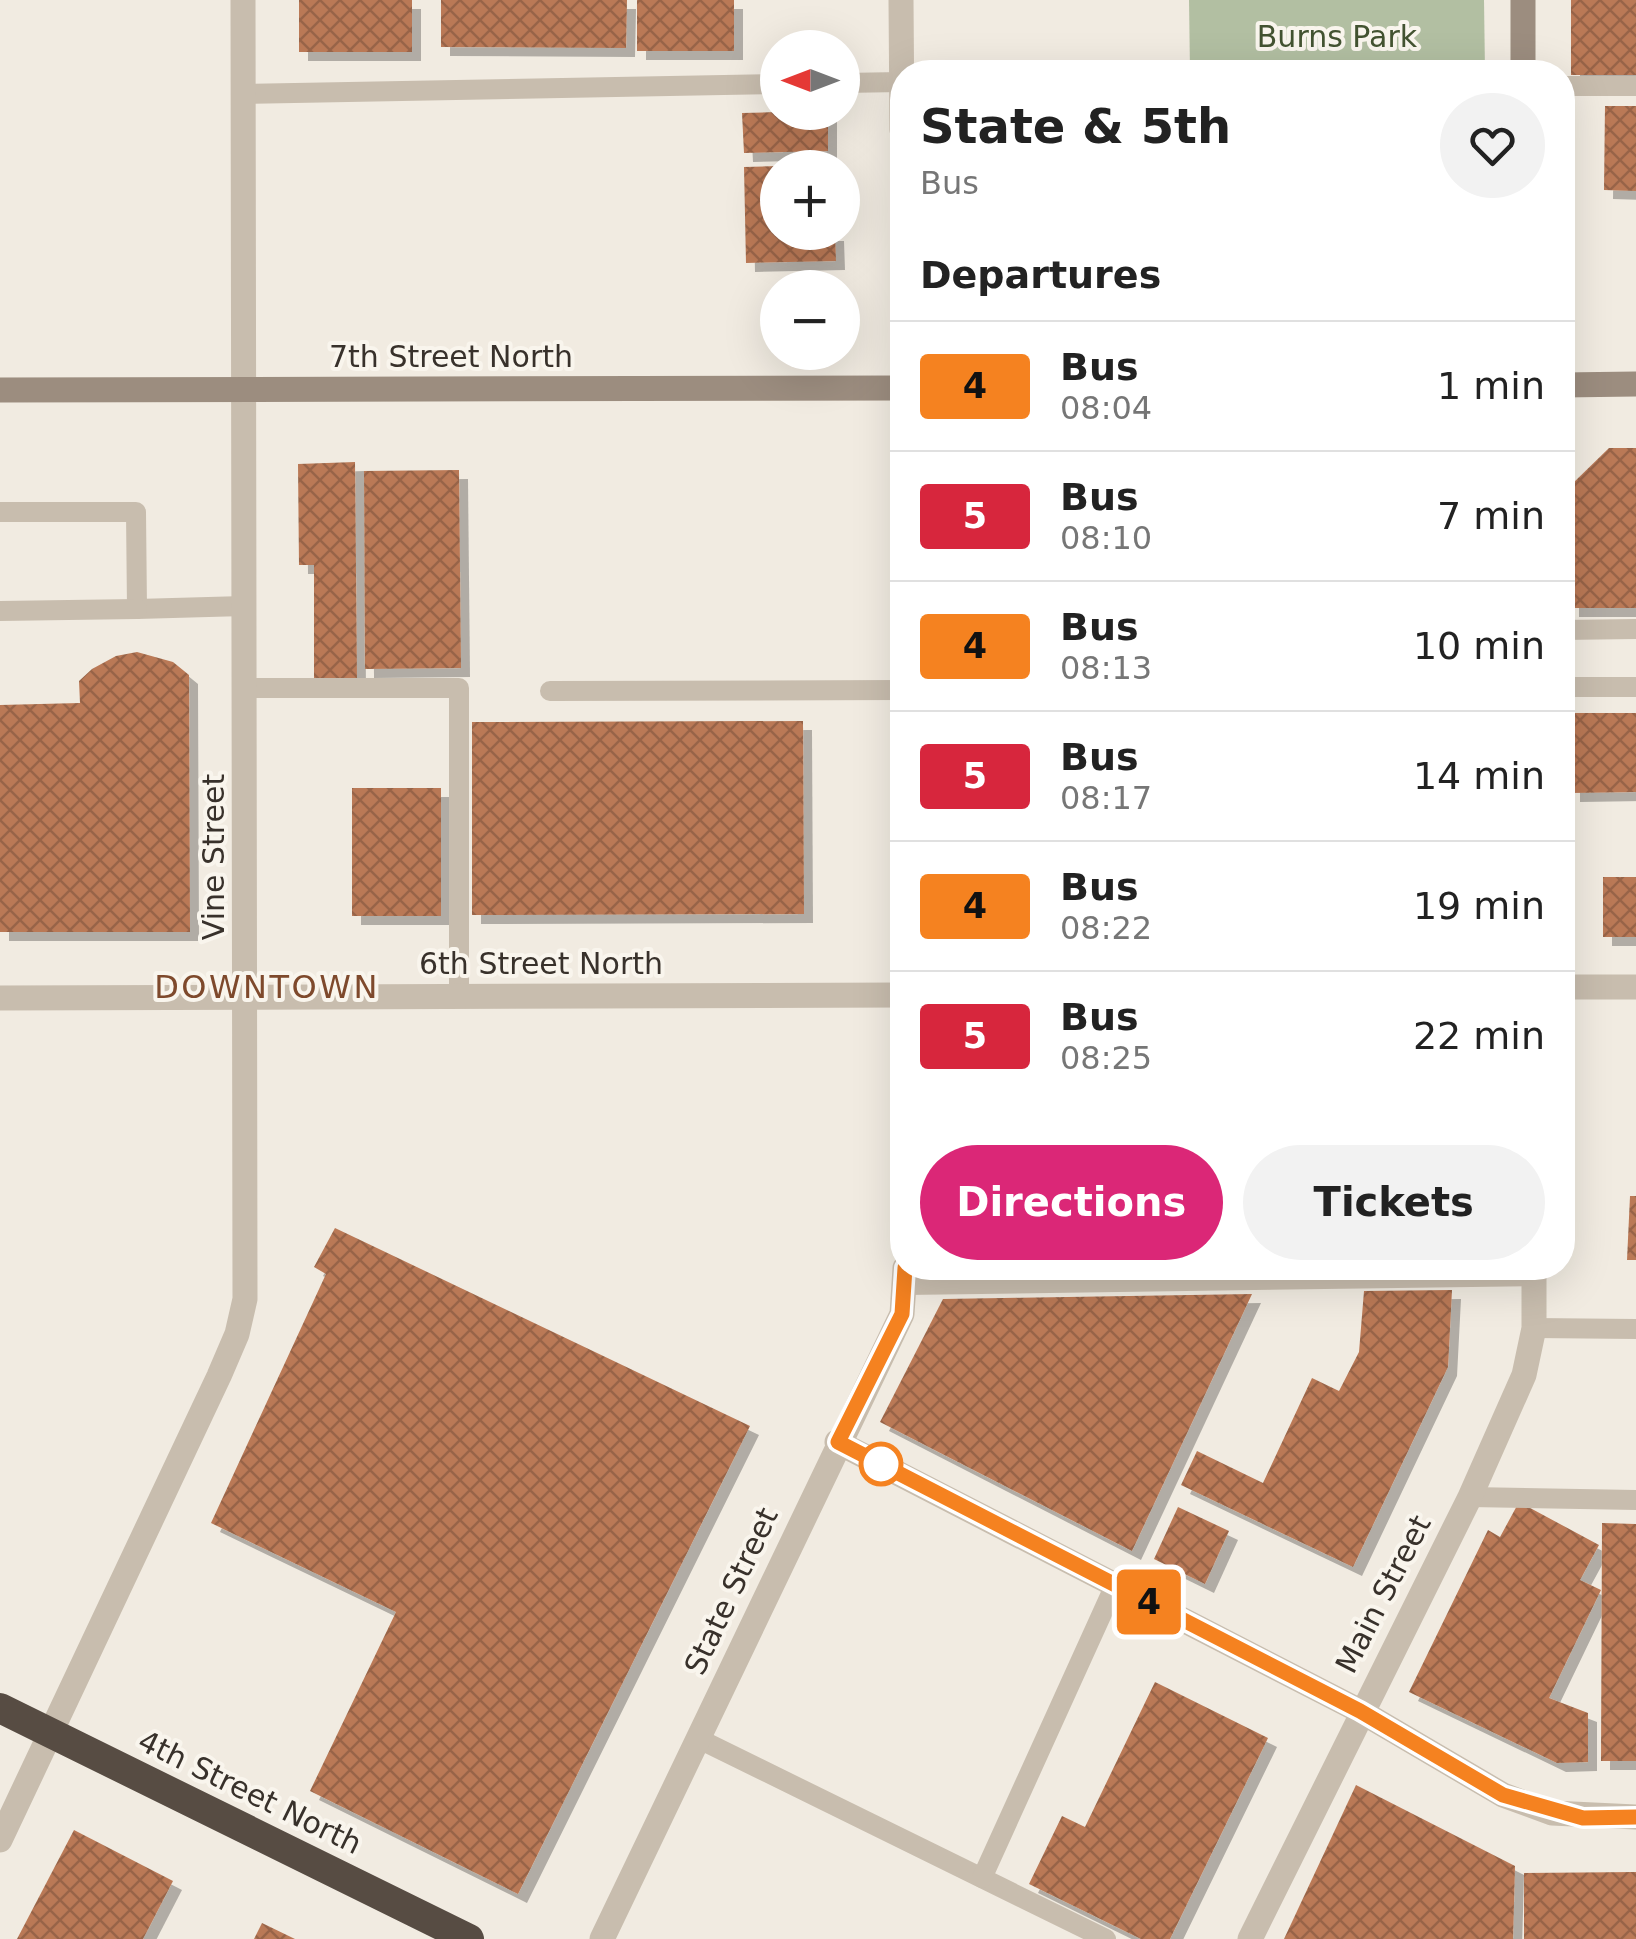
<!DOCTYPE html>
<meta charset="utf-8">
<style>
:root{--surface:#fff;--page:#f2f2f2;--text:#222;--muted:#767676;--line:#e0e0e0;--accent:#db2777}
body{margin:0;font-family:"DejaVu Sans",sans-serif;background:var(--page);color:var(--text);height:100vh;display:flex;flex-direction:column;font-size:38px;white-space:nowrap}
*{box-sizing:border-box;margin:0}
p{font-size:32px;color:var(--muted)}
.icon{flex:none;width:55px;height:55px;fill:none;stroke:currentColor;stroke-width:2;stroke-linecap:round;stroke-linejoin:round}
.map{position:relative;flex:1;overflow:hidden}
.details{position:absolute;left:890px;top:60px;width:685px;height:1220px;display:flex;flex-direction:column;background:var(--surface);border-radius:40px;box-shadow:0 10px 40px #0002}
.details>*{flex:none}
.badge{padding:0 20px;border-radius:8px;font-size:35px;line-height:65px}
.needle{width:65px;rotate:270deg}
.fabs{position:absolute;left:760px;top:30px;display:grid;gap:20px}
.fabs a{display:grid;place-items:center;width:100px;height:100px;border-radius:50%;background:var(--surface);box-shadow:0 10px 40px #0002;font-size:50px}
.map>.badge{position:absolute;translate:-50% -50%;box-shadow:0 0 0 5px #fff}
h2{padding:0 30px;font-size:38px;line-height:90px}
.round{display:grid;place-items:center;flex:none;width:105px;height:105px;border-radius:52px;background:var(--page)}
.summary{display:flex;align-items:center;justify-content:space-between;height:170px;padding:0 30px}
h1{font-size:48px;font-weight:700;line-height:75px}
.button{display:flex;gap:20px;margin-top:auto;padding:20px 30px}
.button a{flex:1;height:115px;border-radius:60px;background:var(--accent);color:#fff;font-size:40px;font-weight:700;line-height:115px;text-align:center}
.button a+a{background:var(--page);color:var(--text)}
ul{padding:0;list-style:none}
li{display:flex;align-items:center;gap:30px;height:130px;padding:0 30px;border-top:2px solid var(--line)}
li div{flex:1}
li b{display:block;font-size:38px}
li em{font-style:normal}
li .badge{min-width:110px;font-weight:700;text-align:center}
.map>svg:first-child{display:block}
.green{fill:#b2bfa2}
.building{fill:url(#building-cross-hatch);filter:url(#shadow)}
.lines{fill:none;stroke-linecap:round;stroke-linejoin:round}
.lane{stroke:#c8bdae;stroke-width:20}
.street{stroke:#c8bdae;stroke-width:25}
.secondary{stroke:#9c8d7f;stroke-width:25}
.highway{stroke:#574c43;stroke-width:30}
.line-casing{stroke:#fff;stroke-width:22}
.line{stroke:#f58220;stroke-width:15}
.stop-dot{fill:#fff;stroke:#f58220;stroke-width:5}
.labels{text-anchor:middle;dominant-baseline:central;stroke-width:8;stroke-linejoin:round;paint-order:stroke}
.park-label{font-size:30px;fill:#435331;stroke:#f9f5ed}
.street-label{font-size:30px;fill:#38312b;stroke:#f9f5ed}
.neighbourhood-label{font-size:32px;letter-spacing:2.5px;fill:#7e492c;stroke:#f9f5ed}
</style>
<div class="map">
<svg width="1636" height="1939" viewBox="0 0 1636 1939">
<defs>
<pattern id="building-cross-hatch" width="8" height="8" patternUnits="userSpaceOnUse" patternTransform="scale(2.5)"><rect width="8" height="8" fill="#ba7956"/><path d="M0 0l8 8M0 8l8-8" fill="none" stroke="#986447"/></pattern>
<filter id="shadow"><feDropShadow dx="9" dy="9" stdDeviation="0" flood-color="#0004"/></filter>
</defs>
<rect width="100%" height="100%" fill="#f1ebe1"/>
<polygon class="green" points="1189,0 1484,0 1485,72 1190,72"/>
<g class="building">
<rect x="299" y="0" width="113" height="52"/>
<polygon points="441,0 627,0 626,48 441,47"/>
<rect x="637" y="0" width="97" height="51"/>
<rect x="1571" y="0" width="65" height="75"/>
<polygon points="1605,106 1636,106 1636,191 1604,190"/>
<polygon points="778,112 828,112 828,151 744,153 742,113"/>
<polygon points="744,167 778,166 778,232 835,232 836,261 746,263"/>
<polygon points="1609,448 1636,448 1636,608 1570,608 1570,486"/>
<polygon points="355,462 357,681 314,681 314,565 299,565 298,464"/>
<polygon points="459,470 461,668 365,669 364,471"/>
<polygon points="137,652 173,662 189,675 190,932 0,932 0,705 80,703 79,681 92,669 116,656"/>
<polygon points="1571,713 1636,713 1636,792 1571,793"/>
<polygon points="803,721 804,914 472,915 472,722"/>
<rect x="352" y="788" width="89" height="128"/>
<rect x="1603" y="877" width="33" height="60"/>
<polygon points="1630,1196 1636,1196 1636,1260 1627,1260"/>
<polygon points="335,1228 750,1426 518,1894 310,1791 396,1612 211,1523 326,1274 314,1267"/>
<polygon points="1452,1290 1448,1367 1353,1567 1181,1485 1197,1451 1263,1483 1312,1378 1339,1391 1359,1352 1364,1291"/>
<polygon points="1252,1294 1132,1551 880,1422 943,1299"/>
<polygon points="1519,1502 1599,1545 1580,1580 1601,1590 1549,1698 1588,1713 1588,1762 1557,1763 1409,1692 1488,1530 1500,1537"/>
<polygon points="1178,1507 1229,1531 1205,1584 1154,1559"/>
<polygon points="1602,1523 1636,1524 1636,1761 1601,1761"/>
<polygon points="1155,1682 1268,1738 1170,1939 1141,1939 1029,1884 1062,1816 1085,1827"/>
<polygon points="1356,1785 1515,1866 1513,1939 1284,1939"/>
<polygon points="74,1830 173,1881 143,1939 17,1939"/>
<polygon points="1636,1872 1636,1939 1524,1939 1524,1873"/>
<polygon points="262,1923 295,1939 254,1939"/>
</g>
<g class="lines">
<g class="lane">
<polyline points="842,83 902,82"/>
<polyline points="1562,86 1636,86"/>
<polyline points="242,94 778,84"/>
<polyline points="0,512 136,512 137,609 244,606"/>
<polyline points="0,611 137,609"/>
<polyline points="1562,630 1636,629"/>
<polyline points="1562,687 1636,687"/>
<polyline points="245,688 459,688 459,995"/>
<polyline points="550,691 902,690"/>
<polyline points="905,1285 1535,1276"/>
<polyline points="1534,1328 1636,1329"/>
<polyline points="1470,1497 1636,1500"/>
<polyline points="697,1738 1106,1939"/>
<polyline points="982,1878 1115,1585"/>
</g>
<g class="street">
<polyline points="901,0 902,130"/>
<polyline points="1562,987 1636,987"/>
<polyline points="0,998 902,995"/>
<polyline points="837,1442 1360,1711 1503,1795 1552,1813 1636,1817"/>
<polyline points="0,1840 219,1376 237,1334 245,1299 243,0"/>
<polyline points="602,1939 902,1314 905,1268"/>
<polyline points="1250,1939 1470,1497 1524,1375 1534,1328 1534,1268"/>
</g>
<g class="secondary">
<polyline points="1523,0 1523,72"/>
<polyline points="1562,385 1636,384"/>
<polyline points="0,390 902,388"/>
</g>
<polyline class="highway" points="0,1708 469,1939"/>
</g>
<g class="lines">
<g class="line-casing">
<polyline id="line" points="905,1268 902,1314 838,1442 1360,1711 1503,1795 1583,1818 1636,1817"/>
</g>
<use href="#line" class="line"/>
</g>
<circle class="stop-dot" cx="881" cy="1464" r="20"/>
<g class="labels">
<g class="park-label">
<text x="1337" y="36">Burns Park</text>
</g>
<g class="street-label">
<text x="451" y="356">7th Street North</text>
<text transform="translate(213 857) rotate(-90)">Vine Street</text>
<text x="541" y="963">6th Street North</text>
<text transform="translate(731 1591) rotate(-65)">State Street</text>
<text transform="translate(1383 1594) rotate(-63)">Main Street</text>
<text transform="translate(250 1792) rotate(26)">4th Street North</text>
</g>
<g class="neighbourhood-label">
<text x="267" y="987">DOWNTOWN</text>
</g>
</g>
</svg>
<div class="fabs">
<a><svg class="needle" viewBox="-14 -14 28 28"><path d="M0-13l5 13h-10z" fill="#e53935"/><path d="M0 13l5-13h-10z" fill="#767676"/></svg></a>
<a>+</a>
<a>−</a>
</div>
<b class="badge" style="left:1149px;top:1602px;background:#f58220;color:#111">4</b>
<section class="details">
<div class="summary"><div><h1>State &amp; 5th</h1><p>Bus</p></div><a class="round"><svg class="icon" aria-label="heart" viewBox="0 0 24 24"><path d="M12 20l-8-8c-3-5 5-10 8-4 3-6 11-1 8 4z"/></svg></a></div>
<h2>Departures</h2>
<ul>
<li><span class="badge" style="background:#f58220;color:#111">4</span><div><b>Bus</b><p>08:04</p></div><em>1 min</em></li>
<li><span class="badge" style="background:#d7263d;color:#fff">5</span><div><b>Bus</b><p>08:10</p></div><em>7 min</em></li>
<li><span class="badge" style="background:#f58220;color:#111">4</span><div><b>Bus</b><p>08:13</p></div><em>10 min</em></li>
<li><span class="badge" style="background:#d7263d;color:#fff">5</span><div><b>Bus</b><p>08:17</p></div><em>14 min</em></li>
<li><span class="badge" style="background:#f58220;color:#111">4</span><div><b>Bus</b><p>08:22</p></div><em>19 min</em></li>
<li><span class="badge" style="background:#d7263d;color:#fff">5</span><div><b>Bus</b><p>08:25</p></div><em>22 min</em></li>
</ul>
<div class="button"><a>Directions</a><a>Tickets</a></div>
</section>
</div>
